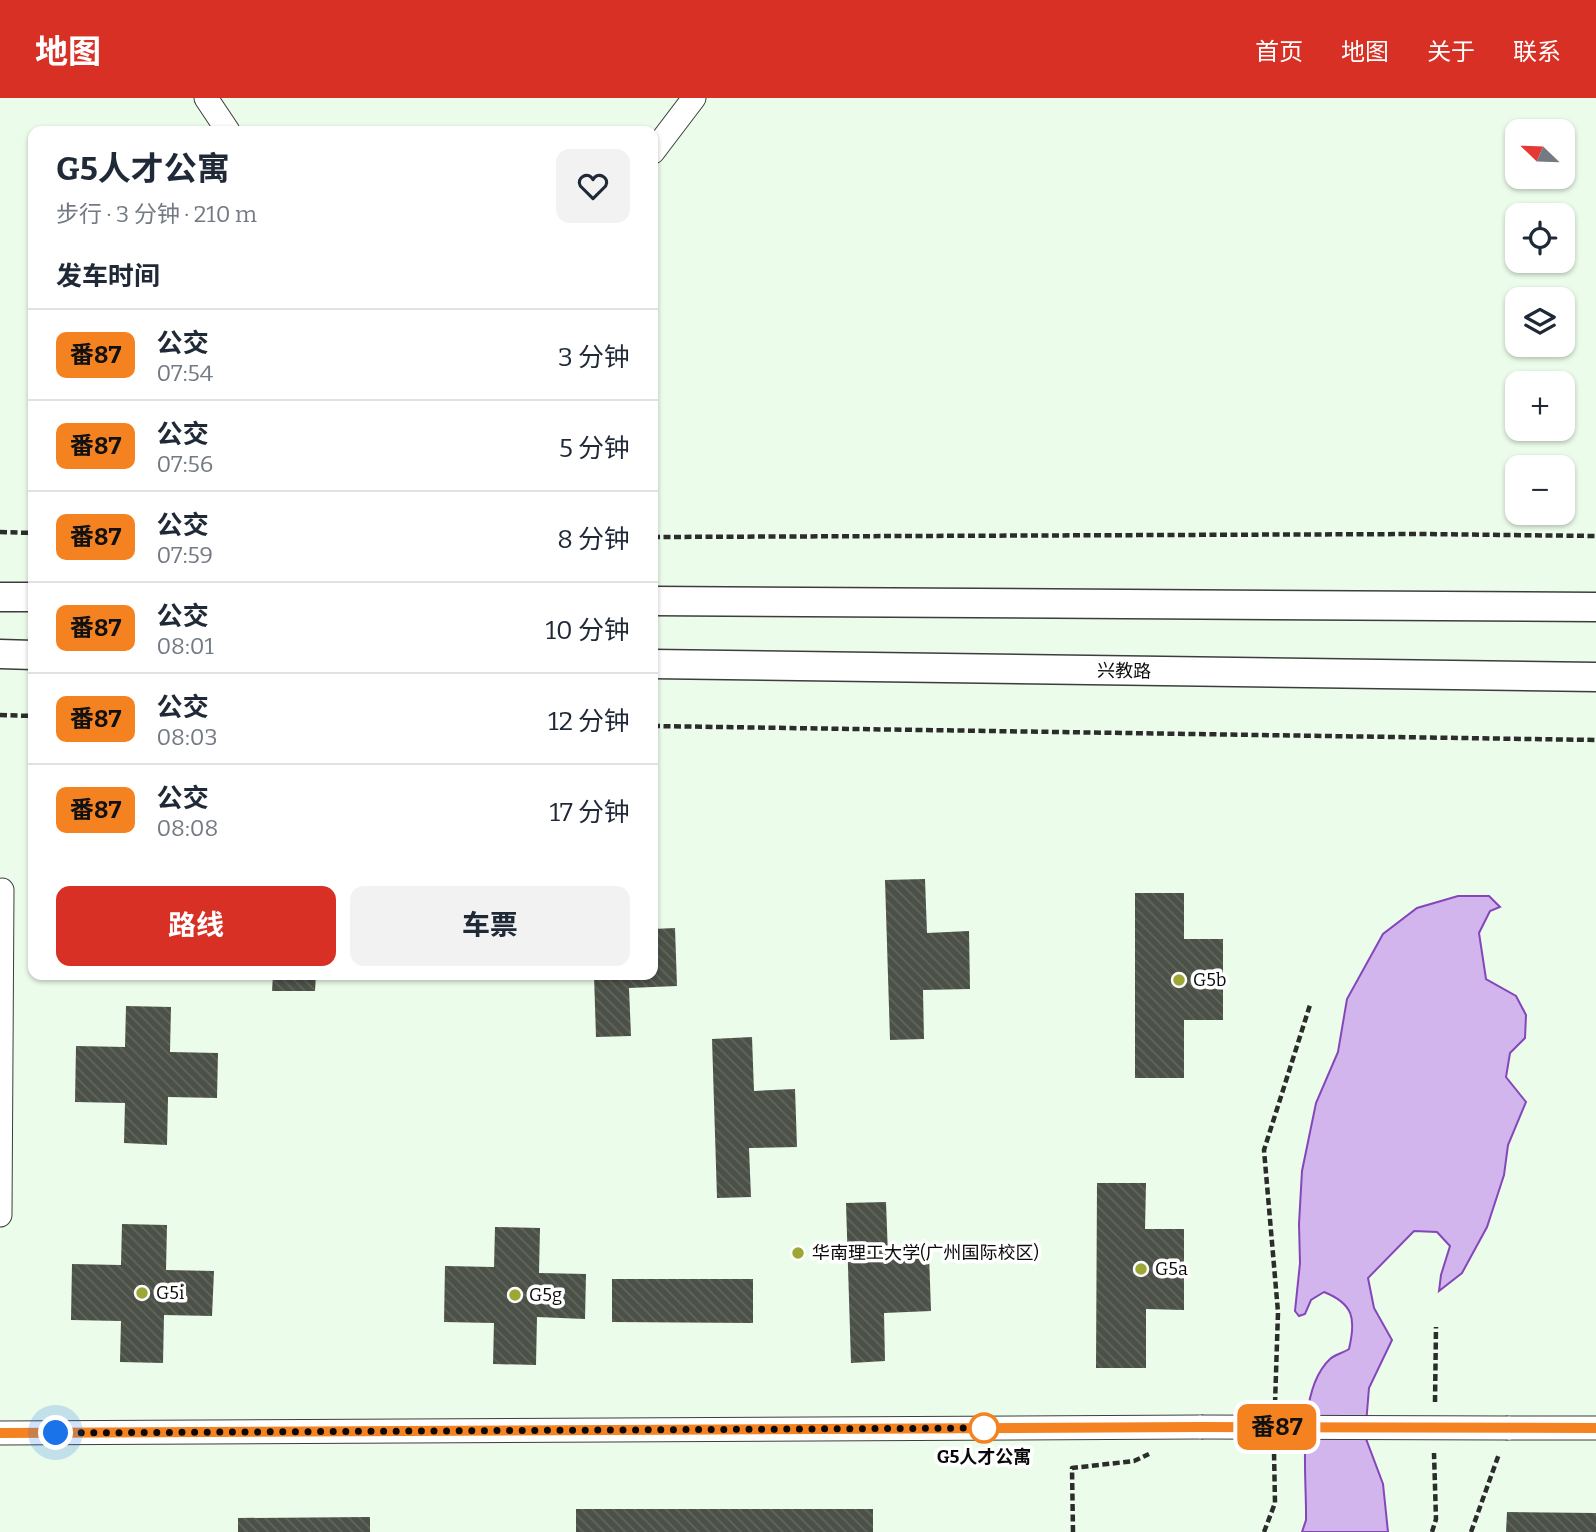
<!DOCTYPE html>
<html lang="zh">
<meta charset="utf-8">
<style>
:root{--surface:#fff;--page:#f2f2f3;--text:#1f2937;--muted:#747a83;--line:#e0e1e3;--accent:#d93025}
body{margin:0;font-family:Bitter,"Noto Sans SC",serif;background:var(--page);color:var(--text);height:100vh;display:flex;flex-direction:column;font-size:26px;white-space:nowrap}
*{box-sizing:border-box;margin:0}
p{font-size:23px;color:var(--muted)}
.icon{flex:none;width:38px;height:38px;fill:none;stroke:currentColor;stroke-width:2;stroke-linecap:round;stroke-linejoin:round}
.map{position:relative;flex:1;overflow:hidden}
.panel{position:absolute;left:28px;top:28px;width:630px;height:854px;display:flex;flex-direction:column;background:var(--surface);border-radius:14px;box-shadow:0 2px 5px #0004}
.panel>*{flex:none}
.badge{padding:0 14px;border-radius:10px;font-size:24px;line-height:46px}
.needle{width:46px;rotate:293deg}
.tools{position:absolute;left:1505px;top:21px;display:grid;gap:14px}
.tools a{display:grid;place-items:center;width:70px;height:70px;border-radius:14px;background:var(--surface);box-shadow:0 2px 5px #0004;font-size:35px}
.you{position:absolute;width:35px;height:35px;margin:-18px;border:5px solid #fff;border-radius:50%;background:#1a73e8;box-shadow:0 0 0 10px #1a73e833}
.map>.badge{position:absolute;translate:-50% -50%;box-shadow:0 0 0 4px #fff}
h2{padding:0 28px;font-size:26px;line-height:63px}
.round{display:grid;place-items:center;flex:none;width:74px;height:74px;border-radius:14px;background:var(--page)}
.headline{display:flex;align-items:center;justify-content:space-between;height:119px;padding:0 28px}
h1{font-size:33px;font-weight:700;line-height:52px}
.action{display:flex;gap:14px;margin-top:auto;padding:14px 28px}
.action a{flex:1;height:80px;border-radius:14px;background:var(--accent);color:#fff;font-size:28px;font-weight:700;line-height:80px;text-align:center}
.action a+a{background:var(--page);color:var(--text)}
ul{padding:0;list-style:none}
li{display:flex;align-items:center;gap:21px;height:91px;padding:0 28px;border-top:2px solid var(--line)}
li div{flex:1}
li b{display:block;font-size:26px}
li em{font-style:normal}
li .badge{min-width:77px;font-weight:700;text-align:center}
header{display:flex;align-items:center;gap:42px;box-sizing:border-box;height:98px;padding:0 35px;background:var(--accent);color:#fff}
header strong{font-size:33px}
nav{display:flex;gap:38px;margin-inline-start:auto;font-size:24px}
.map>svg:first-child{display:block}
.water{fill:#d2b5ed;stroke:#8546ba;stroke-width:2}
.building{fill:url(#building-back-hatch)}
.lines{fill:none;stroke-linecap:round;stroke-linejoin:round}
.minor-casing{stroke:#3d3d3d;stroke-width:25}
.tertiary-casing{stroke:#3d3d3d;stroke-width:31}
.path{stroke:#2c2c2c;stroke-width:4.5;stroke-dasharray:7 3.5;stroke-linecap:butt}
.minor{stroke:#fff;stroke-width:23}
.tertiary{stroke:#fff;stroke-width:28}
.minor-bridge-casing{stroke:#3d3d3d;stroke-width:25;stroke-linecap:butt}
.minor-bridge{stroke:#fff;stroke-width:23}
.line-casing{stroke:#fff;stroke-width:16}
.line{stroke:#f58220;stroke-width:10}
.walk{stroke:#0a0a0a;stroke-width:7;stroke-dasharray:0 12.6}
.poi-dot{fill:#9ca735;stroke:#fff;stroke-width:2.5}
.stop-dot{fill:#fff;stroke:#f58220;stroke-width:3.5}
.labels{text-anchor:middle;dominant-baseline:central;stroke-width:7;stroke-linejoin:round;paint-order:stroke}
.street-label{font-size:18px;fill:#0a0a0a;stroke:#fff}
.poi-label{font-size:18px;fill:#0a0a0a;stroke:#fff;text-anchor:start}
.stop-label{font-size:18px;font-weight:bold;fill:#0a0a0a;stroke:#fff}
</style>
<header>
<strong>地图</strong>
<nav><a>首页</a><a>地图</a><a>关于</a><a>联系</a></nav>
</header>
<div class="map">
<svg width="1596" height="1434" viewBox="0 0 1596 1434">
<defs>
<pattern id="building-back-hatch" width="6" height="6" patternUnits="userSpaceOnUse" patternTransform="scale(1.75)"><rect width="6" height="6" fill="#4c5148"/><path d="M-1 5l2 2M0 0l6 6M5-1l2 2" fill="none" stroke="#61655e"/></pattern>
</defs>
<rect width="100%" height="100%" fill="#ebfcea"/>
<path class="water" d="M1458 798H1489L1500 809 1490 813 1479 835 1486 881 1516 898 1526 917 1525 940 1510 955 1506 979 1526 1004 1508 1047 1504 1077 1487 1129 1462 1175 1439 1193 1441 1177 1450 1148 1437 1134 1414 1133 1368 1180 1374 1210 1392 1242 1369 1290 1365 1338 1383 1386 1388 1434H1302L1306 1422C1307 1378 1295 1294 1330 1261 1334 1257 1343 1255 1349 1251 1356 1221 1354 1206 1324 1194L1311 1202 1305 1216 1299 1218 1295 1213 1300 1165 1299 1126 1302 1073 1316 1005 1338 954 1347 901 1383 836 1417 810Z"/>
<g class="building">
<polygon points="925,781 927,835 969,833 970,891 923,892 924,941 890,942 885,782"/>
<polygon points="1135,795 1184,795 1184,841 1223,841 1223,922 1184,922 1184,980 1135,980"/>
<polygon points="675,830 677,888 629,890 631,938 596,939 594,877 653,877 653,831"/>
<polygon points="273,877 316,877 315,893 272,893"/>
<polygon points="126,908 171,909 170,954 218,955 217,1000 168,999 167,1047 124,1045 125,1005 75,1004 76,948 125,949"/>
<polygon points="752,939 754,993 795,991 797,1049 749,1050 751,1099 717,1100 712,941"/>
<polygon points="1097,1085 1146,1085 1145,1131 1184,1131 1184,1212 1146,1211 1146,1270 1096,1270"/>
<polygon points="886,1104 888,1157 929,1156 931,1213 884,1215 885,1263 851,1265 846,1105"/>
<polygon points="122,1126 167,1127 166,1172 214,1173 212,1218 164,1217 163,1265 120,1264 121,1223 71,1222 72,1166 121,1167"/>
<polygon points="495,1129 540,1130 539,1175 586,1176 585,1221 537,1219 536,1267 493,1266 494,1225 444,1224 445,1168 494,1169"/>
<polygon points="612,1181 753,1181 753,1225 612,1224"/>
<rect x="576" y="1411" width="297" height="23"/>
<polygon points="1507,1414 1596,1415 1596,1434 1506,1434"/>
<polygon points="370,1419 370,1434 238,1434 238,1420"/>
</g>
<g class="lines">
<g class="minor-casing">
<g id="minor">
<polyline points="206,0 228,33"/>
<polyline points="653,54 694,0"/>
<polyline points="0,1117 2,792"/>
<polyline points="1508,1330 1596,1330"/>
<polyline points="0,1335 1201,1329"/>
</g>
</g>
<g class="tertiary-casing">
<g id="tertiary">
<polyline points="0,499 33,499"/>
<polyline points="653,503 1596,509"/>
<polyline points="0,556 33,557"/>
<polyline points="653,566 1596,579"/>
</g>
</g>
<g class="path">
<polyline points="0,434 33,435"/>
<polyline points="653,439 1421,436 1596,438"/>
<polyline points="0,617 33,618"/>
<polyline points="653,628 1596,642"/>
<polyline points="1435,1304 1436,1229"/>
<polyline points="1275,1306 1278,1214 1264,1052 1310,907"/>
<polyline points="1073,1434 1072,1370 1134,1363 1149,1356"/>
<polyline points="1264,1434 1275,1405 1274,1353"/>
<polyline points="1432,1434 1436,1421 1434,1355"/>
<polyline points="1471,1434 1499,1356"/>
</g>
<use href="#minor" class="minor"/>
<use href="#tertiary" class="tertiary"/>
<g class="minor-bridge-casing">
<polyline id="minor-bridge" points="1201,1329 1508,1330"/>
</g>
<use href="#minor-bridge" class="minor-bridge"/>
</g>
<g class="lines">
<g class="line-casing">
<polyline id="line" points="0,1335 1200,1329 1596,1330"/>
</g>
<use href="#line" class="line"/>
<polyline class="walk" points="56,1335 984,1330"/>
</g>
<g class="poi-dot">
<circle cx="1179" cy="882" r="7"/>
<circle cx="798" cy="1155" r="7"/>
<circle cx="1141" cy="1171" r="7"/>
<circle cx="142" cy="1195" r="7"/>
<circle cx="515" cy="1197" r="7"/>
</g>
<circle class="stop-dot" cx="984" cy="1330" r="14"/>
<g class="labels">
<g class="street-label">
<text transform="translate(1124 573) rotate(1)">兴教路</text>
</g>
<g class="poi-label">
<text x="1193" y="882">G5b</text>
<text x="812" y="1155">华南理工大学(广州国际校区)</text>
<text x="1155" y="1171">G5a</text>
<text x="156" y="1195">G5i</text>
<text x="529" y="1197">G5g</text>
</g>
<g class="stop-label">
<text x="984" y="1359">G5人才公寓</text>
</g>
</g>
</svg>
<div class="tools">
<a><svg class="needle" viewBox="-14 -14 28 28"><path d="M0-13l5 13h-10z" fill="#e53935"/><path d="M0 13l5-13h-10z" fill="#747a83"/></svg></a>
<a><svg class="icon" aria-label="locate" viewBox="0 0 24 24"><circle cx="12" cy="12" r="6"/><path d="M12 2v4M12 18v4M2 12h4M18 12h4"/></svg></a>
<a><svg class="icon" aria-label="layers" viewBox="0 0 24 24"><path d="M12 4l9 5-9 5-9-5zM3 14l9 5 9-5"/></svg></a>
<a>+</a>
<a>−</a>
</div>
<div class="you" style="left:56px;top:1335px"></div>
<b class="badge" style="left:1277px;top:1329px;background:#f58220;color:#111">番87</b>
<section class="panel">
<div class="headline"><div><h1>G5人才公寓</h1><p>步行 · 3 分钟 · 210 m</p></div><a class="round"><svg class="icon" aria-label="heart" viewBox="0 0 24 24"><path d="M12 20l-8-8c-3-5 5-10 8-4 3-6 11-1 8 4z"/></svg></a></div>
<h2>发车时间</h2>
<ul>
<li><span class="badge" style="background:#f58220;color:#111">番87</span><div><b>公交</b><p>07:54</p></div><em>3 分钟</em></li>
<li><span class="badge" style="background:#f58220;color:#111">番87</span><div><b>公交</b><p>07:56</p></div><em>5 分钟</em></li>
<li><span class="badge" style="background:#f58220;color:#111">番87</span><div><b>公交</b><p>07:59</p></div><em>8 分钟</em></li>
<li><span class="badge" style="background:#f58220;color:#111">番87</span><div><b>公交</b><p>08:01</p></div><em>10 分钟</em></li>
<li><span class="badge" style="background:#f58220;color:#111">番87</span><div><b>公交</b><p>08:03</p></div><em>12 分钟</em></li>
<li><span class="badge" style="background:#f58220;color:#111">番87</span><div><b>公交</b><p>08:08</p></div><em>17 分钟</em></li>
</ul>
<div class="action"><a>路线</a><a>车票</a></div>
</section>
</div>
